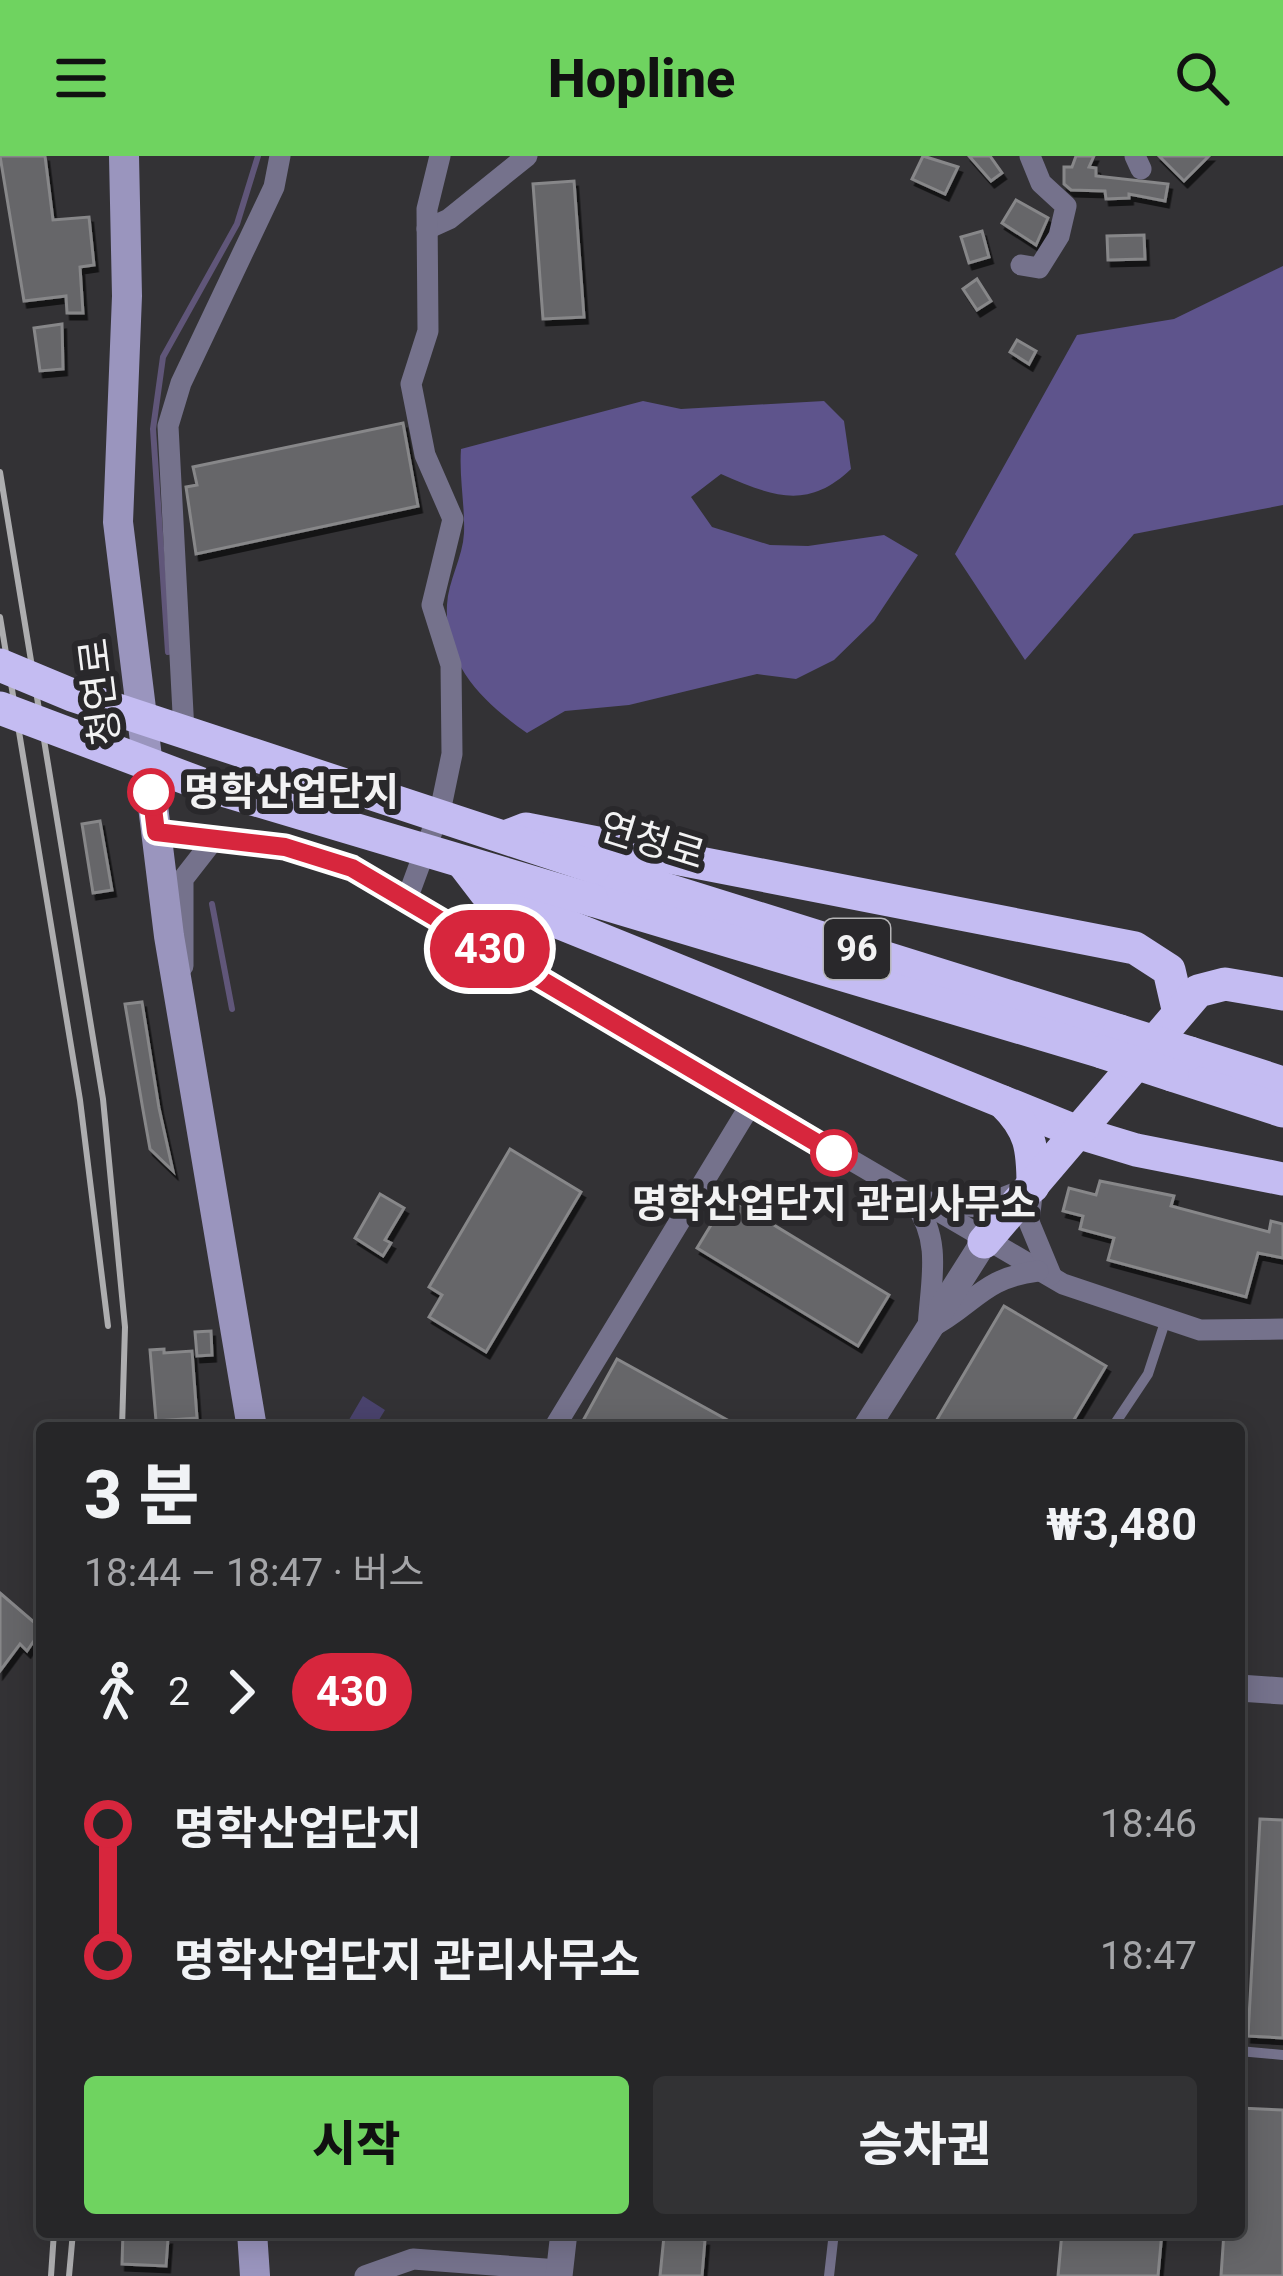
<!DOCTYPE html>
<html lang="ko">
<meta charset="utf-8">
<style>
:root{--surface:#262628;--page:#323234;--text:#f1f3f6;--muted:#a4a5a8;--line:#424345;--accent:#6fd360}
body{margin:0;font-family:Roboto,"Noto Sans KR",sans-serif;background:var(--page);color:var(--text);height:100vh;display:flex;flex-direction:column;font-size:45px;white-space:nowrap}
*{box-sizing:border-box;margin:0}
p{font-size:39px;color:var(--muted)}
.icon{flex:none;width:66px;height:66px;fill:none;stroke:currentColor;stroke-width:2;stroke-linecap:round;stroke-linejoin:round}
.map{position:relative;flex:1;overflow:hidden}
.side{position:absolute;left:36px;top:1266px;width:1209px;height:816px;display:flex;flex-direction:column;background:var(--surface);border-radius:12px;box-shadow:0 6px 30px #0003,0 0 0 3px var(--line)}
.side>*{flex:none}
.badge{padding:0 24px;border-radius:39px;font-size:42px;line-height:78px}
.map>.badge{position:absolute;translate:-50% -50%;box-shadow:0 0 0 6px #fff}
.legs{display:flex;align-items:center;gap:18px;height:132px;padding:0 48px;font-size:39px}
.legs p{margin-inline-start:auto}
.headline{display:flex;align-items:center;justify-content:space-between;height:204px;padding:0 48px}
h1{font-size:66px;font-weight:800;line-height:90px}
.cta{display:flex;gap:24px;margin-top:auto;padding:24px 48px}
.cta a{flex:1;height:138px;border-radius:12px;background:var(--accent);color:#111;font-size:48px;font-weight:800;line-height:138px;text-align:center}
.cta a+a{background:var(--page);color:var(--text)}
ul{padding:0 48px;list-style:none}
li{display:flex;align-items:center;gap:42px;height:132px;font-size:45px}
li i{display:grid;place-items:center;width:18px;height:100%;margin:0 15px;background:currentColor}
li i::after{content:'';width:30px;height:30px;margin:-15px;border:9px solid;border-radius:50%;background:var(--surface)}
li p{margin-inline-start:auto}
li:first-child i{background:linear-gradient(#0000 50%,currentColor 0)}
li:last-child i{background:linear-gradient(currentColor 50%,#0000 0)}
header{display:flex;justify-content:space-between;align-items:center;height:156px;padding:0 48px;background:var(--accent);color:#111;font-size:54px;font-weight:800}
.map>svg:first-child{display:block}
.green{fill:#4a436d}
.forest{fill:#5e548c}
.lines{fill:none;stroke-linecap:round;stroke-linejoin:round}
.stream{stroke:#605679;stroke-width:6}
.building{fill:#666669;stroke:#878789;stroke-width:3;filter:url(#shadow)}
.service{stroke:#75728c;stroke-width:10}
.minor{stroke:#75728c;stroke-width:21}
.tertiary{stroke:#75728c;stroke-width:27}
.secondary{stroke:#9a95be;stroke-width:30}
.trunk{stroke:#c4bcf2;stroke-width:33}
.rail{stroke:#adadaf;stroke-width:6}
.trunk-bridge{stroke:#c4bcf2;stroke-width:33}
.line-1-casing{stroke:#fff;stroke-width:27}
.line-1{stroke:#d7263d;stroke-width:18}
.stop-1-dot{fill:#fff;stroke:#d7263d;stroke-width:6}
.labels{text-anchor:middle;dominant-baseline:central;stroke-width:12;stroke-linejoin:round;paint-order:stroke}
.shield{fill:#29282b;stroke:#b6b5b7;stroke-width:3}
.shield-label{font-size:36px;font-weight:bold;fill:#f2f2f3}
.street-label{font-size:39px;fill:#f2f2f3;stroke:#29282b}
.stop-label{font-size:39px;font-weight:bold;fill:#f2f2f3;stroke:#29282b;text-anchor:start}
</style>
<header><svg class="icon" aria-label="menu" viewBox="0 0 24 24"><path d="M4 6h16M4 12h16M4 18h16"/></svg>Hopline<svg class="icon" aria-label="search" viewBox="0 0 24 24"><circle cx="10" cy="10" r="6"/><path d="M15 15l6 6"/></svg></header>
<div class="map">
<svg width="1283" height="2120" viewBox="0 0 1283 2120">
<defs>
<filter id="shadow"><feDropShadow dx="3.5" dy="6" stdDeviation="0" flood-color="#0009"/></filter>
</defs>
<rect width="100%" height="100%" fill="#333235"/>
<polygon class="green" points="363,1240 385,1254 374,1272 336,1272 339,1265 346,1269"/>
<g class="forest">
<polygon points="1283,110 1283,349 1134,378 1025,504 955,398 1077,179 1174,163"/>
<path d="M643 245 681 253 824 245 844 265 851 313C807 355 772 340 721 318L691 341 712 371 770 389 808 390 884 379 918 399 874 465 834 504 796 523 757 518 629 549 565 555 527 577C483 546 444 510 447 449 448 425 463 401 464 377 465 349 459 321 461 293Z"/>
</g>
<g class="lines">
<g class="stream">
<polyline points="168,496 153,273 163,201 237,68 258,0"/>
<polyline points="212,748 232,853"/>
</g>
</g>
<g class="building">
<polygon points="0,0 45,0 53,64 89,61 94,109 80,111 83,157 67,157 66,140 24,145"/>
<polygon points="923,0 958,11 945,38 912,23"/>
<polygon points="969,0 990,0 1002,17 991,25"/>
<polygon points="1076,0 1094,0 1089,11 1096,12 1096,20 1168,28 1165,45 1129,38 1129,42 1106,43 1105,35 1071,34 1064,28 1064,11 1072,11"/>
<polygon points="1159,0 1209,0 1184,25"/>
<polygon points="574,25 584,161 543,163 533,28"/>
<polygon points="1016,44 1048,62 1036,89 1002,67"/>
<polygon points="982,75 989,101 969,107 961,81"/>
<polygon points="1144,79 1145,103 1108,104 1107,80"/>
<polygon points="977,123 991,145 977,154 963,133"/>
<polygon points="62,168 63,213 40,215 34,172"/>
<polygon points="1017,184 1036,195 1029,208 1010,196"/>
<polygon points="403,267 418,350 196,398 186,331 197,329 193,311"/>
<polygon points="100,665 112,734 93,737 82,668"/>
<polygon points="142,846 159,952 173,1015 150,993 143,954 125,848"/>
<polygon points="510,993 581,1036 486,1196 429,1161 442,1139 429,1131"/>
<polygon points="1100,1025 1174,1040 1171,1050 1269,1076 1271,1065 1283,1068 1283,1102 1258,1097 1246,1141 1108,1104 1114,1082 1080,1073 1083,1060 1063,1055 1069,1032 1096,1039"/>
<polygon points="380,1038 404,1052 385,1084 391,1087 383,1100 355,1082"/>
<polygon points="728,1041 889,1139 858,1190 697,1092"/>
<polygon points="1004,1150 1106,1210 1069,1272 932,1272"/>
<polygon points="211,1175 212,1199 197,1200 195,1176"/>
<polygon points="164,1193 164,1197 192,1195 197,1262 156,1265 150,1194"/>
<polygon points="617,1203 742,1272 579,1272"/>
<polygon points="0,1437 42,1473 27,1495 20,1488 0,1515"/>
<polygon points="1260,1663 1283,1664 1283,1882 1248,1880"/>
<polygon points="1239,1952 1283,1954 1283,2120 1221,2120 1224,2076 1239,2076"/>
<polygon points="123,2076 154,2076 153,2083 168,2083 166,2110 122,2108"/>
<polygon points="1062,2076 1162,2076 1158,2120 1058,2120"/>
<polygon points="664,2080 705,2084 702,2120 660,2120"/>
</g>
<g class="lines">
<g class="service">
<polyline points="1112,1272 1148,1218 1166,1163"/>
<polyline points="1239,1895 1283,1899"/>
<polyline points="829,2120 834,2076"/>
</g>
<g class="minor">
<polyline points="1135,0 1141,13"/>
<polyline points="427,73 449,63 527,0"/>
<polyline points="1021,109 1039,112 1059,80 1066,50 1041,27 1030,0"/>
<polyline points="184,576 168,270 181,227 274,31 280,0"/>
<polyline points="156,676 285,691 352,712 1063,1128 1200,1174 1283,1173"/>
<polyline points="407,743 441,651 452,598 451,509 432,449 453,363 425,299 411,228 428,175 427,53 440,0"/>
<polyline points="183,810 183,723 215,682"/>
<polyline points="929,1046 979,1051 1033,1030 1029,1066 1051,1119"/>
<path d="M915 1048C943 1086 930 1128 928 1173 975 1149 981 1122 1038 1115"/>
<polyline points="554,1272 751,948"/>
<polyline points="365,2120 413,2103 559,2114"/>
</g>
<g class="tertiary">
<polyline points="866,1272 984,1086"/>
<polyline points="1239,1532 1283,1535"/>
<polyline points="559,2120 564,2076"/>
</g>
<g class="secondary">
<polyline points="124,0 127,140 118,366 169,780 252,1272"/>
<polyline points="252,2076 255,2120"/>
</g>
<g class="trunk">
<polyline points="505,681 526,673 1135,792 1169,814 1178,853"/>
<polyline points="463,707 486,737 1080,977 1136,994 1283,1023"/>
<polyline points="594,711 1120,875"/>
<polyline points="592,744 1102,896"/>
<polyline points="1190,897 1283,927"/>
<polyline points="1172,919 1283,955"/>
<path d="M1003 946C1031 973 1033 993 1033 1030"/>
<polyline points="984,1086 1198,835 1225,828 1283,838"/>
</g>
<g class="rail">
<polyline points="0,316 103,943 125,1171 122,1272"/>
<polyline points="0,461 80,944 108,1170"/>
<polyline points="51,2120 54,2076"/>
<polyline points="69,2120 73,2076"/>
</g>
<g class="trunk-bridge">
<polyline points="0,509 72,539 594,711"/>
<polyline points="0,552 199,627 592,744"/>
<polyline points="1120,875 1190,897"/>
<polyline points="1102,896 1172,919"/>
</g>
</g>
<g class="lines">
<g class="line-1-casing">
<polyline id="line-1" points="151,636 156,676 285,691 352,712 834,997"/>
</g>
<use href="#line-1" class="line-1"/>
</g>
<g class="stop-1-dot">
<circle cx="151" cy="636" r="21"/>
<circle cx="834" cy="997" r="21"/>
</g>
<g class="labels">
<rect class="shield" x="824" y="763" width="66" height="60" rx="9"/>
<g class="shield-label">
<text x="857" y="793">96</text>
</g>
<g class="street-label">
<text transform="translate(100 536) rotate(-97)">청연로</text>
<text transform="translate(652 685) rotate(17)">연청로</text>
</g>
<g class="stop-label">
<text x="184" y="636">명학산업단지</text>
<text x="834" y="1048" text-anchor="middle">명학산업단지 관리사무소</text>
</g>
</g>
</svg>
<b class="badge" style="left:490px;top:793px;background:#d7263d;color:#fff">430</b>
<section class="side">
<div class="headline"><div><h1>3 분</h1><p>18:44 – 18:47 · 버스</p></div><b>₩3,480</b></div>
<div class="legs"><svg class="icon" aria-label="walk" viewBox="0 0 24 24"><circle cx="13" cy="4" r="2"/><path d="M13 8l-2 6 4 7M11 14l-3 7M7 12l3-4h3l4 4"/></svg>2<svg class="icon" aria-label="forward" viewBox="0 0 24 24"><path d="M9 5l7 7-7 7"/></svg><b class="badge" style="background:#d7263d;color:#fff">430</b></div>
<ul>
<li><i style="color:#d7263d"></i><b>명학산업단지</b><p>18:46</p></li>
<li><i style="color:#d7263d"></i><b>명학산업단지 관리사무소</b><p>18:47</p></li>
</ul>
<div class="cta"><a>시작</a><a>승차권</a></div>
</section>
</div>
